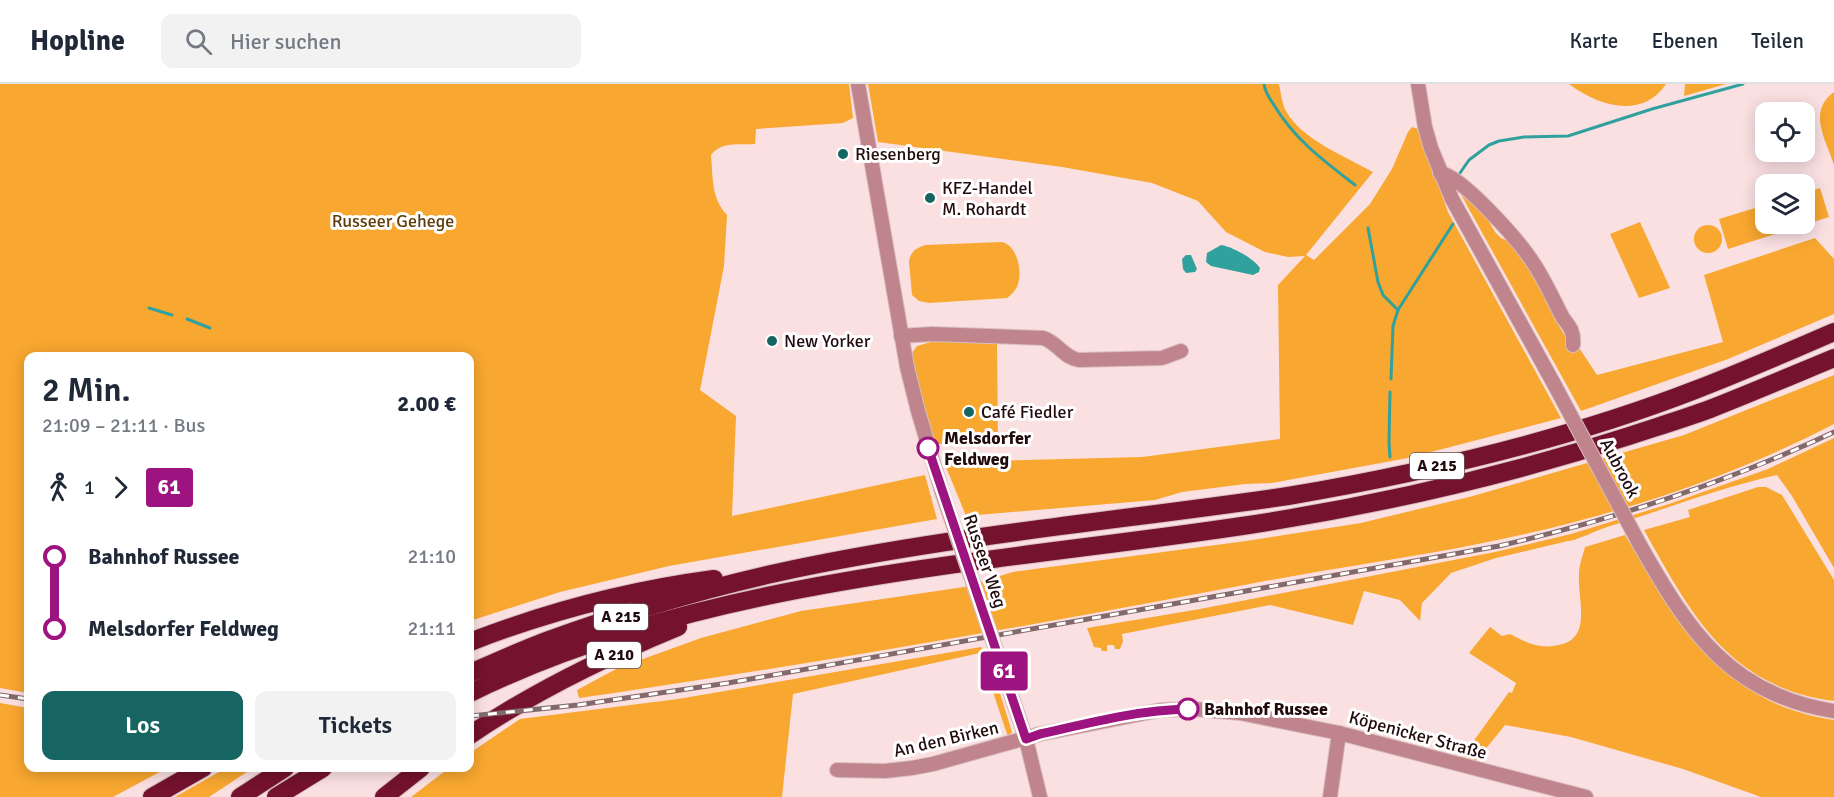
<!DOCTYPE html>
<html lang="de">
<meta charset="utf-8">
<style>
:root{--surface:#fff;--page:#f2f2f3;--text:#1f2937;--muted:#747a83;--line:#e0e1e3;--accent:#166562}
body{margin:0;font-family:Signika,sans-serif;background:var(--page);color:var(--text);height:100vh;display:flex;flex-direction:column;font-size:22px;white-space:nowrap}
*{box-sizing:border-box;margin:0}
p{font-size:20px;color:var(--muted)}
.icon{flex:none;width:33px;height:33px;fill:none;stroke:currentColor;stroke-width:2;stroke-linecap:round;stroke-linejoin:round}
.map{position:relative;flex:1;overflow:hidden}
.sheet{position:absolute;left:24px;top:268px;width:450px;height:420px;display:flex;flex-direction:column;background:var(--surface);border-radius:12px;box-shadow:0 3px 15px #0003}
.sheet>*{flex:none}
.badge{padding:0 12px;border-radius:4px;font-size:21px;line-height:39px}
.controls{position:absolute;left:1755px;top:18px;display:grid;gap:12px}
.controls a{display:grid;place-items:center;width:60px;height:60px;border-radius:12px;background:var(--surface);box-shadow:0 3px 15px #0003;font-size:30px}
.map>.badge{position:absolute;translate:-50% -50%;box-shadow:0 0 0 3px #fff}
.legs{display:flex;align-items:center;gap:9px;height:66px;padding:0 18px;font-size:20px}
.legs p{margin-inline-start:auto}
.headline{display:flex;align-items:center;justify-content:space-between;height:102px;padding:0 18px}
h1{font-size:33px;font-weight:600;line-height:45px}
.cta{display:flex;gap:12px;margin-top:auto;padding:12px 18px}
.cta a{flex:1;height:69px;border-radius:12px;background:var(--accent);color:#fff;font-size:24px;font-weight:600;line-height:69px;text-align:center}
.cta a+a{background:var(--page);color:var(--text)}
ul{padding:0 18px;list-style:none}
li{display:flex;align-items:center;gap:21px;height:72px;font-size:22px}
li i{display:grid;place-items:center;width:9px;height:100%;margin:0 8px;background:currentColor}
li i::after{content:'';width:15px;height:15px;margin:-8px;border:4px solid;border-radius:50%;background:var(--surface)}
li p{margin-inline-start:auto}
li:first-child i{background:linear-gradient(#0000 50%,currentColor 0)}
li:last-child i{background:linear-gradient(currentColor 50%,#0000 0)}
header{display:flex;align-items:center;gap:36px;box-sizing:border-box;height:84px;padding:0 30px;background:var(--surface);border-bottom:2px solid var(--line)}
header strong{font-size:28px}
nav{display:flex;gap:33px;margin-inline-start:auto;font-size:21px}
.search{width:420px;height:54px;background:var(--page);display:flex;align-items:center;gap:15px;box-sizing:border-box;padding:0 21px;border-radius:12px;color:var(--muted);font-size:22px}
.map>svg:first-child{display:block}
.green{fill:#f8a730}
.water{fill:#30a19d}
.lines{fill:none;stroke-linecap:round;stroke-linejoin:round}
.stream{stroke:#30a19d;stroke-width:3}
.minor-casing{stroke:#d8bec0;stroke-width:16}
.highway-casing{stroke:#d8bec0;stroke-width:20}
.minor{stroke:#c0858c;stroke-width:14}
.highway{stroke:#75122e;stroke-width:18}
.rail-casing{stroke:#826a6c;stroke-width:5}
.rail{stroke:#fff;stroke-width:3;stroke-dasharray:9;stroke-linecap:butt}
.minor-bridge-casing{stroke:#d8bec0;stroke-width:16;stroke-linecap:butt}
.minor-bridge{stroke:#c0858c;stroke-width:14}
.line-1-casing{stroke:#fff;stroke-width:14}
.line-1{stroke:#9d1380;stroke-width:9}
.poi-dot{fill:#166562;stroke:#fff;stroke-width:2}
.stop-1-dot{fill:#fff;stroke:#9d1380;stroke-width:3}
.labels{text-anchor:middle;dominant-baseline:central;stroke-width:6;stroke-linejoin:round;paint-order:stroke}
.shield{fill:#fff;stroke:#645456;stroke-width:1.5}
.shield-label{font-size:16px;font-weight:bold;fill:#210b0e}
.poi-label{font-size:18px;fill:#210b0e;stroke:#fff;text-anchor:start}
.park-label{font-size:18px;fill:#5e3d0a;stroke:#fff}
.stop-label{font-size:18px;font-weight:bold;fill:#210b0e;stroke:#fff;text-anchor:start}
.street-label{font-size:18px;fill:#210b0e;stroke:#fff}
</style>
<header>
<strong>Hopline</strong>
<div class="search"><svg class="icon" aria-label="search" viewBox="0 0 24 24"><circle cx="10" cy="10" r="6"/><path d="M15 15l6 6"/></svg>Hier suchen</div>
<nav><a>Karte</a><a>Ebenen</a><a>Teilen</a></nav>
</header>
<div class="map">
<svg width="1834" height="713" viewBox="0 0 1834 713">
<rect width="100%" height="100%" fill="#fbe0e2"/>
<g class="green">
<path d="M0 0H849L853 34 843 39 756 45 755 60C739 61 721 57 711 71 713 93 711 114 727 131L724 182 700 306 736 332 732 432 925 391 937 435 669 482 560 508 470 537V273H28V609L0 604Z"/>
<path d="M868 0H1279C1281 9 1282 20 1286 27 1301 55 1346 73 1373 88L1306 171 1314 176 1370 120 1392 85 1408 48 1412 43 1418 45 1448 128 1561 334 1408 374 1272 399 1245 400 1182 408 1155 416 966 432 944 378 1142 373 1280 355 1278 201 1305 172 1288 173 1265 168 1226 148 1198 117 1152 99 1062 83 878 58Z"/>
<path d="M1569 0H1666C1642 36 1598 22 1569 0Z"/>
<polygon points="1685,0 1726,0 1684,12"/>
<path d="M1834 8V81C1826 56 1807 27 1834 8Z"/>
<polygon points="1820,104 1829,133 1728,165 1719,135 1765,121 1766,140 1804,140 1805,109"/>
<polygon points="1459,107 1484,129 1495,148 1501,154 1508,157 1527,178 1545,210 1559,242 1564,250 1574,256 1597,291 1723,258 1704,191 1815,154 1834,175 1834,230 1728,275 1581,327"/>
<polygon points="1640,138 1670,204 1639,214 1610,150"/>
<circle cx="1708" cy="155" r="14"/>
<path d="M1002 158C1018 162 1023 189 1017 203 1014 208 1011 211 1007 214L929 219 919 217 912 211 909 178C910 168 916 164 925 161Z"/>
<polygon points="934,257 997,259 998,361 937,360 927,338 911,270 917,262"/>
<path d="M1834 291V340C1724 397 1604 435 1483 459 1409 474 1334 484 1260 498 1046 539 830 577 614 609L579 614 577 606 618 584 701 554 801 527 964 503 1013 488 1246 457 1361 439 1473 412 1684 351Z"/>
<path d="M1834 354V484L1792 412 1777 391C1719 404 1663 426 1607 443 1597 446 1576 457 1568 457L1496 474 1451 489 1422 519 1420 537 1400 516 1364 507 1353 541 1270 521 1122 550 1123 557 1120 565H1115L1114 561H1107V567H1102L1101 564 1094 563 1087 544 1200 525 1495 468 1571 450 1669 420 1768 385Z"/>
<path d="M1758 403H1766L1782 411 1834 496V617C1728 603 1691 530 1644 446L1690 433 1688 426Z"/>
<path d="M1625 451C1630 460 1634 464 1639 473 1685 554 1735 622 1834 636V713H1761L1683 685 1571 653 1505 641 1476 677 1462 673 1509 608 1512 609 1516 599 1469 569 1490 543 1502 552 1510 550C1529 560 1541 566 1563 560 1592 551 1577 513 1579 490 1579 481 1583 471 1585 463Z"/>
<polygon points="981,563 988,571 1012,648 1008,653 980,569 793,610 782,713 411,713 449,684 470,684 470,669 520,635 678,615"/>
<polygon points="0,619 28,624 28,684 167,684 113,713 0,713"/>
<polygon points="226,684 253,684 209,713 175,713"/>
</g>
<g class="water">
<path d="M1221 161C1233 163 1253 174 1260 184L1259 188 1253 191 1211 182 1206 178 1207 169Z"/>
<polygon points="1186,171 1191,171 1197,185 1195,188 1186,189 1183,185 1182,175"/>
</g>
<g class="lines">
<g class="stream">
<path d="M1264 0C1265 8 1269 14 1274 21 1294 55 1324 77 1355 101"/>
<polyline points="1460,89 1469,76 1489,61 1499,57 1524,53 1568,52 1652,25 1743,0"/>
<polyline points="1368,144 1378,198 1383,211 1398,226 1393,242 1391,295"/>
<polyline points="149,224 172,231"/>
<polyline points="1398,226 1453,140"/>
<polyline points="187,235 210,244"/>
<polyline points="1390,308 1389,359 1390,373"/>
</g>
<g class="minor-casing">
<g id="minor">
<polyline points="858,0 907,283 918,327 942,408"/>
<polyline points="1418,0 1425,43 1431,64 1452,115 1554,300"/>
<path d="M1440 89C1461 91 1519 157 1532 177 1544 194 1553 215 1563 234 1571 244 1574 248 1573 261"/>
<path d="M901 252 932 250 1043 254C1057 258 1064 274 1079 276L1162 274 1181 267"/>
<path d="M1640 461C1688 546 1730 611 1834 627"/>
<polyline points="995,563 1026,655 1040,713"/>
<polyline points="837,686 885,687 912,684 933,680 1040,650 1161,626 1194,625 1240,629 1339,649 1586,713"/>
<polyline points="1330,713 1339,649"/>
</g>
</g>
<g class="highway-casing">
<g id="highway">
<path d="M470 558C547 528 631 506 714 495"/>
<path d="M470 589C496 578 522 566 549 556 623 529 700 506 776 489 945 452 1118 437 1288 412 1424 389 1566 356 1695 306 1742 288 1788 268 1834 248"/>
<path d="M470 609C703 494 988 480 1242 442 1374 422 1502 393 1629 352 1656 343 1683 335 1710 325 1751 309 1793 291 1834 274"/>
<path d="M470 651C535 607 605 573 678 543"/>
<polyline points="152,713 203,684"/>
<polyline points="240,713 285,684"/>
<polyline points="276,713 323,684"/>
<polyline points="384,713 421,684"/>
</g>
</g>
<use href="#minor" class="minor"/>
<use href="#highway" class="highway"/>
<g class="rail-casing">
<g id="rail">
<polyline points="0,611 28,615"/>
<path d="M470 632 578 621 728 599 1499 462C1615 435 1726 399 1834 348"/>
</g>
</g>
<use href="#rail" class="rail"/>
<g class="minor-bridge-casing">
<g id="minor-bridge">
<polyline points="1554,300 1640,461"/>
<polyline points="942,408 995,563"/>
</g>
</g>
<use href="#minor-bridge" class="minor-bridge"/>
</g>
<g class="lines">
<g class="line-1-casing">
<path id="line-1" d="M928 364 1026 655 1040 650C1089 639 1138 626 1188 625"/>
</g>
<use href="#line-1" class="line-1"/>
</g>
<g class="poi-dot">
<circle cx="843" cy="70" r="6"/>
<circle cx="930" cy="114" r="6"/>
<circle cx="772" cy="257" r="6"/>
<circle cx="969" cy="328" r="6"/>
</g>
<g class="stop-1-dot">
<circle cx="928" cy="364" r="10"/>
<circle cx="1188" cy="625" r="10"/>
</g>
<g class="labels">
<g class="shield">
<rect x="1410" y="369" width="54" height="26" rx="4.5"/>
<rect x="594" y="520" width="54" height="26" rx="4.5"/>
<rect x="587" y="558" width="54" height="26" rx="4.5"/>
</g>
<g class="shield-label">
<text x="1437" y="382">A 215</text>
<text x="621" y="533">A 215</text>
<text x="614" y="571">A 210</text>
</g>
<g class="poi-label">
<text x="855" y="70">Riesenberg</text>
<text x="942" y="104">KFZ-Handel<tspan x="942" dy="21">M. Rohardt</tspan></text>
<text x="784" y="257">New Yorker</text>
<text x="981" y="328">Café Fiedler</text>
</g>
<g class="park-label">
<text x="393" y="137">Russeer Gehege</text>
</g>
<g class="stop-label">
<text x="944" y="354">Melsdorfer<tspan x="944" dy="21">Feldweg</tspan></text>
<text x="1204" y="625">Bahnhof Russee</text>
</g>
<g class="street-label">
<text transform="translate(1620 384) rotate(62)">Aubrook</text>
<text transform="translate(985 477) rotate(71)">Russeer Weg</text>
<text transform="translate(1418 651) rotate(15)">Köpenicker Straße</text>
<text transform="translate(946 655) rotate(-13)">An den Birken</text>
</g>
</g>
</svg>
<div class="controls">
<a><svg class="icon" aria-label="locate" viewBox="0 0 24 24"><circle cx="12" cy="12" r="6"/><path d="M12 2v4M12 18v4M2 12h4M18 12h4"/></svg></a>
<a><svg class="icon" aria-label="layers" viewBox="0 0 24 24"><path d="M12 4l9 5-9 5-9-5zM3 14l9 5 9-5"/></svg></a>
</div>
<b class="badge" style="left:1004px;top:587px;background:#9d1380;color:#fff">61</b>
<section class="sheet">
<div class="headline"><div><h1>2 Min.</h1><p>21:09 – 21:11 · Bus</p></div><b>2.00 €</b></div>
<div class="legs"><svg class="icon" aria-label="walk" viewBox="0 0 24 24"><circle cx="13" cy="4" r="2"/><path d="M13 8l-2 6 4 7M11 14l-3 7M7 12l3-4h3l4 4"/></svg>1<svg class="icon" aria-label="forward" viewBox="0 0 24 24"><path d="M9 5l7 7-7 7"/></svg><b class="badge" style="background:#9d1380;color:#fff">61</b></div>
<ul>
<li><i style="color:#9d1380"></i><b>Bahnhof Russee</b><p>21:10</p></li>
<li><i style="color:#9d1380"></i><b>Melsdorfer Feldweg</b><p>21:11</p></li>
</ul>
<div class="cta"><a>Los</a><a>Tickets</a></div>
</section>
</div>
